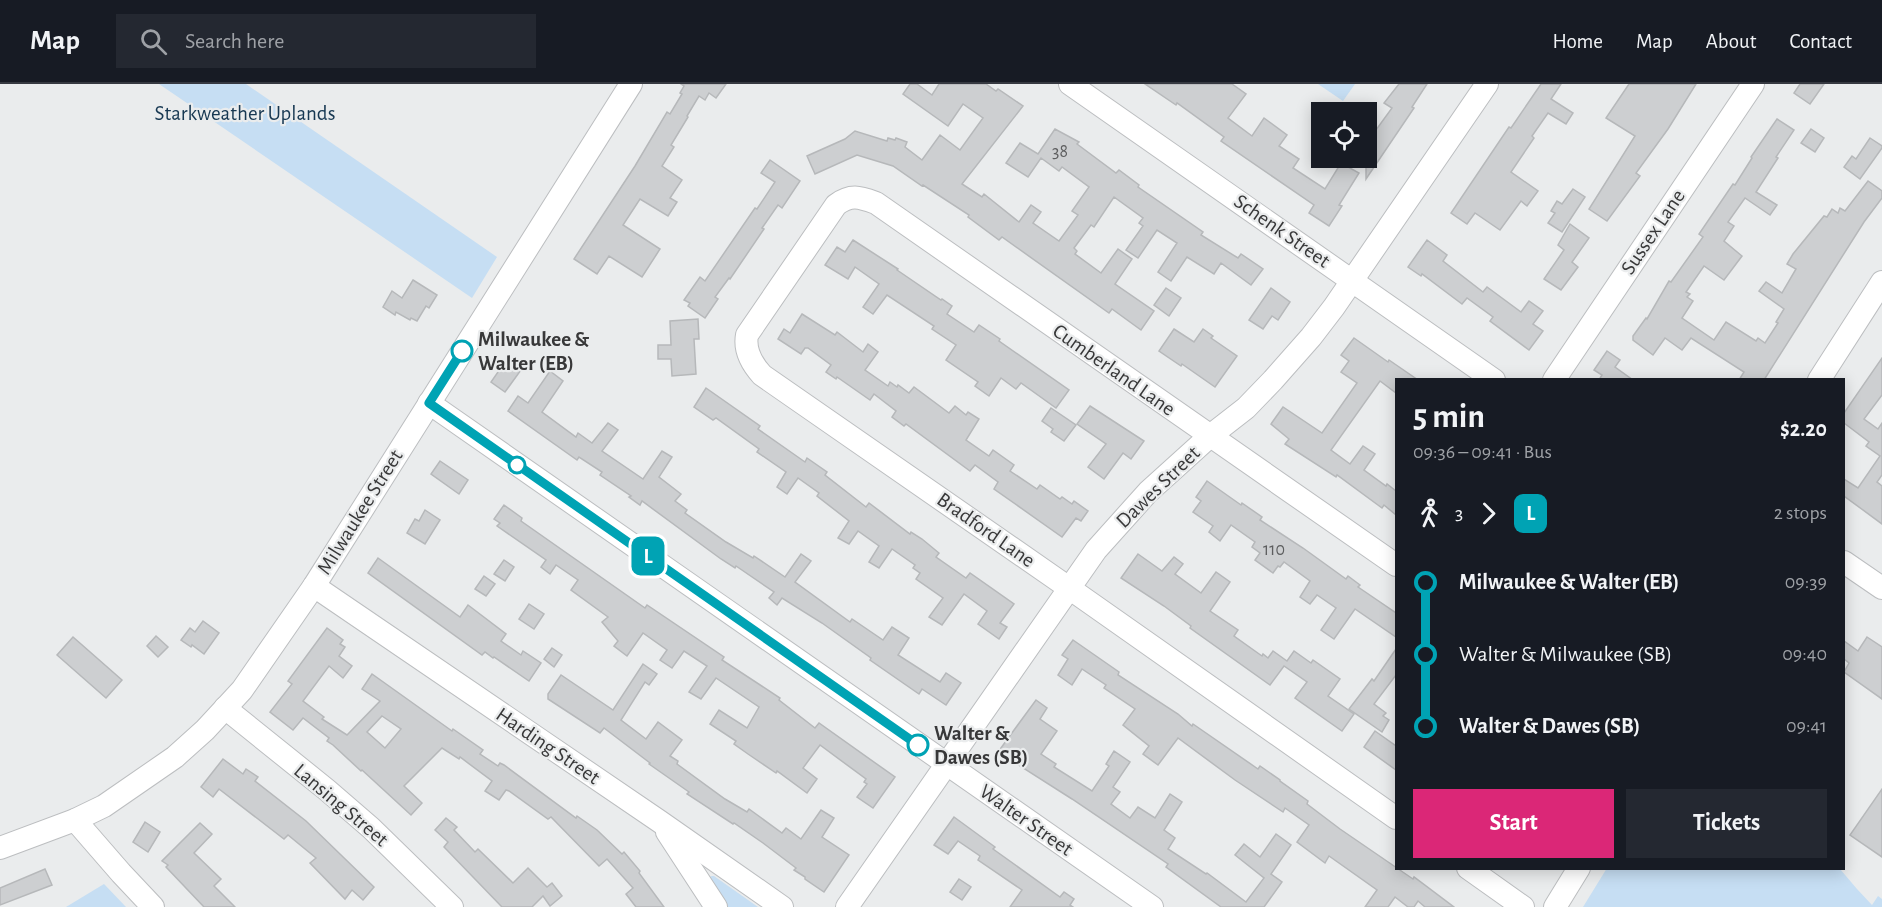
<!DOCTYPE html>
<meta charset="utf-8">
<style>
:root{--surface:#171b24;--page:#242831;--text:#f1f3f6;--muted:#9ea1a6;--line:#363941;--accent:#db2777}
body{margin:0;font-family:"Alegreya Sans",sans-serif;background:var(--page);color:var(--text);height:100vh;display:flex;flex-direction:column;font-size:22px;white-space:nowrap}
*{box-sizing:border-box;margin:0}
p{font-size:20px;color:var(--muted)}
.icon{flex:none;width:33px;height:33px;fill:none;stroke:currentColor;stroke-width:2;stroke-linecap:round;stroke-linejoin:round}
.map{position:relative;flex:1;overflow:hidden}
.panel{position:absolute;left:1395px;top:294px;width:450px;height:492px;display:flex;flex-direction:column;background:var(--surface);border-radius:0px;box-shadow:0 3px 15px #0003}
.panel>*{flex:none}
.badge{padding:0 12px;border-radius:9px;font-size:21px;line-height:39px}
.buttons{position:absolute;left:1311px;top:18px;display:grid;gap:12px}
.buttons a{display:grid;place-items:center;width:66px;height:66px;border-radius:0px;background:var(--surface);box-shadow:0 3px 15px #0003;font-size:30px}
.map>.badge{position:absolute;translate:-50% -50%;box-shadow:0 0 0 3px #fff}
.legs{display:flex;align-items:center;gap:9px;height:66px;padding:0 18px;font-size:20px}
.legs p{margin-inline-start:auto}
.overview{display:flex;align-items:center;justify-content:space-between;height:102px;padding:0 18px}
h1{font-size:33px;font-weight:700;line-height:45px}
.primary-button{display:flex;gap:12px;margin-top:auto;padding:12px 18px}
.primary-button a{flex:1;height:69px;border-radius:0px;background:var(--accent);color:#fff;font-size:24px;font-weight:700;line-height:69px;text-align:center}
.primary-button a+a{background:var(--page);color:var(--text)}
ul{padding:0 18px;list-style:none}
li{display:flex;align-items:center;gap:21px;height:72px;font-size:22px}
li i{display:grid;place-items:center;width:9px;height:100%;margin:0 8px;background:currentColor}
li i::after{content:'';width:15px;height:15px;margin:-8px;border:4px solid;border-radius:50%;background:var(--surface)}
li p{margin-inline-start:auto}
li:first-child i{background:linear-gradient(#0000 50%,currentColor 0)}
li:last-child i{background:linear-gradient(currentColor 50%,#0000 0)}
header{display:flex;align-items:center;gap:36px;box-sizing:border-box;height:84px;padding:0 30px;background:var(--surface);border-bottom:2px solid var(--line)}
header strong{font-size:28px}
nav{display:flex;gap:33px;margin-inline-start:auto;font-size:21px}
.search{width:420px;height:54px;background:var(--page);display:flex;align-items:center;gap:15px;box-sizing:border-box;padding:0 21px;border-radius:0px;color:var(--muted);font-size:22px}
.map>svg:first-child{display:block}
.green{fill:#c6def3}
.building{fill:#cdcfd1;stroke:#b6b8ba;stroke-width:1.5;fill-rule:evenodd}
.lines{fill:none;stroke-linecap:round;stroke-linejoin:round}
.minor-casing{stroke:#bcbec0;stroke-width:24}
.minor{stroke:#fff;stroke-width:22}
.line-1-casing{stroke:#fff;stroke-width:14}
.line-1{stroke:#00a3b4;stroke-width:9}
.stop-1-dot{fill:#fff;stroke:#00a3b4;stroke-width:3}
.labels{text-anchor:middle;dominant-baseline:central;stroke-width:4.5;stroke-linejoin:round;paint-order:stroke}
.number-label{font-size:18px;fill:#5d5e5f}
.park-label{font-size:21px;fill:#173852;stroke:#eaeced}
.street-label{font-size:21px;fill:#383839;stroke:#eaeced}
.stop-label{font-size:21px;font-weight:bold;fill:#383839;stroke:#eaeced;text-anchor:start}
</style>
<header>
<strong>Map</strong>
<div class="search"><svg class="icon" aria-label="search" viewBox="0 0 24 24"><circle cx="10" cy="10" r="6"/><path d="M15 15l6 6"/></svg>Search here</div>
<nav><a>Home</a><a>Map</a><a>About</a><a>Contact</a></nav>
</header>
<div class="map">
<svg width="1882" height="823" viewBox="0 0 1882 823">
<rect width="100%" height="100%" fill="#eaeced"/>
<g class="green">
<polygon points="159,0 246,0 497,173 472,214"/>
<polygon points="1318,0 1355,0 1343,17"/>
<polygon points="1607,784 1840,785 1857,805 1872,821 1878,812 1882,815 1882,823 1583,823"/>
<polygon points="712,792 714,792 758,823 728,823 708,795 709,793"/>
<polygon points="104,800 126,823 66,823"/>
</g>
<g class="building">
<polygon points="681,0 726,0 716,14 709,9 705,16 699,12 687,32 688,33 671,61 674,63 662,82 682,96 670,114 677,118 668,132 640,115 623,141 660,165 642,193 609,172 597,190 574,175 635,82 667,28 670,30 682,10 680,9 684,2"/>
<polygon points="910,0 917,0 932,11 939,0 986,0 996,7 998,5 1023,22 962,100 982,113 984,110 1019,138 1031,121 1041,128 1033,139 1059,157 1078,131 1072,127 1089,103 1062,83 1059,87 1041,74 1028,93 1006,79 1020,59 1038,70 1055,45 1079,58 1077,60 1116,89 1119,86 1139,101 1138,103 1203,148 1201,151 1238,174 1241,170 1263,185 1251,201 1221,179 1214,190 1187,173 1171,197 1158,188 1177,159 1157,146 1138,174 1126,166 1143,142 1139,139 1143,134 1114,113 1094,143 1091,141 1074,164 1077,167 1075,170 1101,189 1118,165 1132,175 1115,200 1154,227 1141,246 1112,225 1109,229 1002,153 999,156 968,133 969,131 923,101 922,102 893,82 857,71 815,90 807,72 845,55 855,47 887,57 888,54 895,56 896,54 907,58 905,63 922,76 940,51 960,66 983,34 963,20 948,42 903,10"/>
<polygon points="1145,0 1232,0 1246,10 1228,34 1252,52 1264,34 1287,51 1279,62 1299,75 1293,84 1325,105 1341,79 1359,89 1339,121 1342,122 1329,142 1309,129 1314,121 1221,57 1224,53 1177,19 1176,21"/>
<polygon points="1399,0 1427,0 1412,23 1414,24 1366,95 1366,54 1373,44 1376,46 1392,24 1384,19"/>
<polygon points="1541,0 1561,0 1551,15 1573,29 1566,40 1548,29 1532,52 1534,54 1511,88 1538,107 1527,122 1521,117 1500,146 1475,129 1467,140 1451,129 1509,43 1511,44"/>
<polygon points="1629,0 1696,0 1668,45 1636,89 1640,92 1607,137 1589,125 1635,52 1606,34"/>
<polygon points="1800,0 1824,0 1810,20 1794,9"/>
<polygon points="1777,35 1794,46 1776,73 1778,74 1756,108 1777,121 1770,131 1745,114 1728,138 1734,142 1724,157 1742,172 1724,196 1704,182 1686,208 1690,210 1687,213 1693,217 1682,234 1714,256 1726,238 1756,257 1758,254 1765,259 1778,239 1776,238 1784,225 1759,207 1766,198 1782,209 1796,185 1787,180 1793,170 1824,132 1827,133 1832,125 1838,129 1840,124 1845,127 1868,97 1882,107 1882,114 1864,138 1764,296 1739,296 1744,288 1691,254 1682,266 1665,254 1653,271 1633,256 1633,252 1646,234 1647,235 1669,197 1671,198 1703,153 1699,150 1733,100 1735,101 1752,74 1751,73"/>
<polygon points="1811,45 1824,54 1815,68 1801,59"/>
<polygon points="1870,54 1882,62 1882,64 1860,95 1844,83 1852,72 1856,75"/>
<polygon points="770,76 800,97 782,124 778,121 762,144 764,145 730,195 729,194 715,213 718,215 705,234 688,222 690,219 684,216 700,193 705,197 755,124 757,125 775,98 761,89"/>
<polygon points="1573,105 1585,113 1562,148 1548,139 1555,129 1551,127 1557,117 1562,120"/>
<polygon points="1570,140 1589,154 1572,178 1578,183 1561,206 1544,195 1564,166 1558,161"/>
<polygon points="853,156 898,185 897,186 941,216 942,215 952,222 947,230 974,248 979,241 1000,255 999,257 1069,306 1056,324 1021,299 1016,305 1001,294 989,312 975,302 978,298 946,276 956,261 932,245 934,242 887,211 873,230 863,223 879,200 855,183 848,195 825,181 837,163 845,168"/>
<polygon points="1427,156 1447,171 1443,177 1483,208 1487,203 1521,228 1529,217 1543,227 1533,240 1543,247 1529,266 1490,237 1493,233 1467,214 1462,220 1422,190 1421,192 1408,183"/>
<polygon points="413,196 437,211 429,224 426,222 417,237 411,234 410,236 396,228 395,231 383,223 392,207 402,214"/>
<polygon points="1166,204 1181,214 1169,232 1154,221"/>
<polygon points="1271,204 1290,218 1278,236 1272,232 1263,245 1249,236"/>
<polygon points="802,230 835,251 837,248 863,268 868,260 878,268 865,286 888,302 890,298 897,303 898,301 909,309 914,303 949,329 955,322 966,331 968,328 979,335 966,356 989,372 993,366 1014,381 1010,387 1037,405 1040,401 1060,415 1062,413 1072,420 1074,417 1088,427 1081,437 1076,434 1062,453 994,405 998,398 975,381 970,387 906,340 904,342 892,333 896,327 874,310 870,316 837,293 836,295 826,288 831,281 808,264 805,264 801,270 778,255 784,245 790,249"/>
<polygon points="698,235 699,255 694,255 696,290 672,292 671,275 658,275 658,261 671,261 670,237"/>
<polygon points="1174,245 1194,258 1203,245 1213,252 1211,254 1237,272 1215,303 1182,280 1181,282 1159,267"/>
<polygon points="1354,254 1388,278 1389,276 1418,296 1396,296 1396,309 1380,297 1331,366 1350,380 1363,362 1375,370 1364,386 1386,402 1387,400 1396,407 1396,431 1384,421 1382,424 1337,391 1336,393 1285,360 1289,355 1271,340 1283,323 1322,349 1357,299 1341,288 1349,277 1341,271"/>
<polygon points="1607,267 1620,276 1615,283 1633,296 1599,296 1602,291 1594,286"/>
<polygon points="1882,274 1882,311 1864,335 1878,345 1882,339 1882,391 1877,398 1882,402 1882,440 1844,412 1844,395 1858,404 1880,372 1866,362 1869,358 1844,339 1844,329"/>
<polygon points="507,275 521,286 505,308 491,298"/>
<polygon points="550,287 563,297 542,328 576,353 578,349 592,359 608,339 618,346 602,367 643,395 662,367 672,373 659,393 681,410 675,417 687,426 685,429 726,458 753,474 754,472 785,493 801,470 811,477 795,498 850,538 852,535 883,556 892,543 909,554 898,571 940,598 946,589 961,599 946,621 922,605 919,610 870,576 871,574 822,539 782,514 777,521 769,514 774,508 736,482 735,484 721,475 642,417 640,421 629,413 631,412 600,391 602,388 579,373 577,376 508,327 518,312 528,319"/>
<polygon points="706,304 760,342 758,345 805,378 807,374 827,388 825,391 866,423 869,419 910,450 911,448 922,455 939,469 936,473 966,494 970,489 1014,520 1000,539 1007,543 999,555 978,540 987,527 964,510 942,541 929,533 943,514 916,495 920,489 913,484 915,481 892,465 879,484 869,478 879,462 858,447 849,460 838,454 849,437 817,412 819,409 798,394 787,410 777,403 786,388 757,368 759,365 716,334 713,336 694,323"/>
<polygon points="1090,322 1144,357 1131,375 1123,369 1104,395 1088,383 1106,360 1077,340"/>
<polygon points="1051,324 1076,341 1064,357 1051,348 1053,345 1042,337"/>
<polygon points="440,377 468,396 459,410 431,390"/>
<polygon points="1207,397 1241,421 1242,419 1262,433 1260,436 1303,464 1346,495 1348,492 1360,501 1358,503 1396,529 1396,553 1355,525 1334,555 1321,546 1336,524 1317,511 1310,520 1300,513 1310,497 1284,478 1280,483 1278,482 1273,489 1255,476 1260,469 1252,463 1255,458 1231,441 1220,457 1209,448 1213,442 1193,428 1201,417 1196,413"/>
<polygon points="504,421 522,434 521,437 645,524 647,521 724,573 722,576 780,614 779,616 815,644 819,639 895,693 873,724 857,713 867,700 864,698 866,695 820,661 803,684 817,695 807,709 777,687 776,689 748,670 734,660 736,657 710,640 719,626 747,644 759,623 716,594 701,615 689,608 707,582 684,567 672,584 660,576 667,566 643,549 627,572 614,562 618,557 602,538 608,533 571,506 578,496 556,481 550,490 541,483 546,476 497,442 500,439 494,435"/>
<polygon points="425,426 440,436 425,460 407,449 415,435 419,437"/>
<polygon points="1138,470 1162,487 1174,473 1183,480 1175,490 1201,509 1216,488 1230,498 1210,527 1238,546 1234,552 1262,572 1263,570 1268,574 1273,567 1287,577 1294,567 1311,579 1313,576 1340,595 1328,612 1354,630 1342,647 1295,614 1307,598 1284,582 1270,601 1190,544 1191,542 1164,522 1121,494"/>
<polygon points="378,474 460,533 468,521 506,550 501,557 521,571 523,567 541,579 529,597 494,573 493,574 485,568 482,571 368,489"/>
<polygon points="504,476 514,483 505,497 494,490"/>
<polygon points="484,492 495,500 486,512 475,505"/>
<polygon points="529,520 544,530 534,545 519,535"/>
<polygon points="203,537 219,549 204,570 192,561 191,563 181,556 190,544 195,548"/>
<path d="M327 544 343 556 340 560 345 563 339 572 352 582 343 594 329 582 303 617 324 633 322 635 347 651 380 617 362 605 372 590 452 647 453 645 483 666 480 670 498 682 500 679 504 681 576 734 577 732 597 746 622 770 624 768 640 787 639 789 664 823H636L626 810 633 804 607 775 599 782 551 733 548 735 509 707 506 706 499 716 485 707 492 697 460 673 459 675 442 664 404 702 422 719 411 731 362 686 361 687 333 661 327 657 329 654 303 634 293 646 270 628 292 600 288 597ZM382 632 401 645 385 664 367 648Z"/>
<polygon points="156,552 168,563 158,573 147,562"/>
<polygon points="73,553 122,596 106,614 57,571"/>
<polygon points="1867,553 1882,563 1882,615 1844,588 1849,579 1844,575 1844,557 1858,567"/>
<polygon points="1073,556 1119,588 1118,591 1178,630 1192,642 1193,640 1258,685 1260,682 1280,696 1280,697 1308,717 1307,720 1340,745 1413,795 1414,793 1454,823 1425,823 1418,817 1414,823 1408,823 1395,813 1388,823 1365,823 1377,806 1329,772 1325,779 1297,758 1309,741 1285,724 1283,728 1235,696 1178,654 1158,681 1143,670 1149,662 1123,641 1135,625 1104,604 1106,601 1082,585 1072,601 1058,591 1068,575 1062,571"/>
<polygon points="552,564 562,571 554,583 544,575"/>
<polygon points="1396,565 1396,591 1374,620 1386,629 1383,632 1389,636 1382,648 1349,625 1372,595 1374,597"/>
<polygon points="643,580 657,590 649,601 645,598 621,636 646,655 658,638 682,656 670,672 678,677 677,680 725,715 747,728 749,725 782,749 786,744 801,755 821,726 834,734 822,753 849,771 824,808 805,795 805,793 794,786 796,784 763,759 734,739 733,740 687,710 689,708 649,680 650,679 604,644 600,649 548,615 548,610 561,591 613,626"/>
<polygon points="1036,616 1047,624 1040,635 1057,647 1041,670 1056,680 1054,683 1092,707 1109,682 1106,680 1114,667 1130,678 1113,703 1120,708 1111,720 1130,734 1138,723 1155,734 1170,710 1182,718 1164,746 1175,754 1168,765 1206,790 1207,789 1246,818 1264,794 1235,771 1244,760 1260,773 1276,750 1291,761 1271,790 1282,798 1264,823 1221,823 1166,783 1168,780 1072,715 998,668"/>
<polygon points="1375,647 1396,662 1396,686 1364,663"/>
<polygon points="223,675 243,690 246,685 258,693 255,697 306,737 374,803 363,816 352,806 345,815 310,779 316,774 288,751 284,755 219,705 213,713 201,703"/>
<polygon points="1882,705 1882,773 1850,751"/>
<polygon points="954,733 995,763 993,765 1060,813 1064,808 1074,815 1070,821 1073,823 1010,823 1022,806 978,776 980,772 958,757 948,770 934,761"/>
<polygon points="446,734 457,743 454,746 475,768 478,765 513,799 528,784 547,803 552,799 562,812 550,822 543,812 532,823 502,823 444,763 448,758 435,746"/>
<polygon points="145,738 160,748 148,768 133,758"/>
<polygon points="200,739 212,750 194,769 221,795 214,802 235,823 204,823 166,783 168,781 162,777"/>
<polygon points="45,785 52,801 0,821 0,804"/>
<polygon points="959,795 971,803 962,816 950,808"/>
</g>
<g class="lines">
<g class="minor-casing">
<g id="minor">
<polyline points="1070,0 1494,296"/>
<polyline points="1554,296 1753,0"/>
<polyline points="1819,296 1882,198"/>
<polyline points="429,319 1152,823"/>
<polyline points="1844,478 1882,504"/>
<path d="M1396 481 876 119C859 113 851 110 836 121L747 251C744 267 752 280 762 291L1069 504 1396 734"/>
<polyline points="314,502 659,737 782,823"/>
<polyline points="225,624 327,706 371,744 452,823"/>
<polyline points="75,736 121,789 153,823"/>
<polyline points="667,748 716,823"/>
<polyline points="0,764 75,736 104,722 175,673 205,646 242,606 314,502 631,0"/>
<polyline points="1468,784 1523,823"/>
<polyline points="847,823 1096,466 1148,408 1210,352 1246,324 1273,296 1311,253 1334,223 1487,0"/>
<polyline points="1555,823 1579,784"/>
</g>
</g>
<use href="#minor" class="minor"/>
</g>
<g class="lines">
<g class="line-1-casing">
<polyline id="line-1" points="462,267 429,319 918,661"/>
</g>
<use href="#line-1" class="line-1"/>
</g>
<g class="stop-1-dot">
<circle cx="462" cy="267" r="10"/>
<circle cx="517" cy="381" r="8"/>
<circle cx="918" cy="661" r="10"/>
</g>
<g class="labels">
<g class="number-label">
<text x="1060" y="68">38</text>
<text x="1274" y="466">110</text>
</g>
<g class="park-label">
<text x="245" y="29">Starkweather Uplands</text>
</g>
<g class="street-label">
<text transform="translate(1282 147) rotate(35)">Schenk Street</text>
<text transform="translate(1653 148) rotate(-56)">Sussex Lane</text>
<text transform="translate(1114 286) rotate(35)">Cumberland Lane</text>
<text transform="translate(1158 403) rotate(-44)">Dawes Street</text>
<text transform="translate(360 428) rotate(-58)">Milwaukee Street</text>
<text transform="translate(986 446) rotate(35)">Bradford Lane</text>
<text transform="translate(548 662) rotate(34)">Harding Street</text>
<text transform="translate(341 721) rotate(40)">Lansing Street</text>
<text transform="translate(1026 736) rotate(35)">Walter Street</text>
</g>
<g class="stop-label">
<text x="478" y="255">Milwaukee &amp;<tspan x="478" dy="24">Walter (EB)</tspan></text>
<text x="934" y="649">Walter &amp;<tspan x="934" dy="24">Dawes (SB)</tspan></text>
</g>
</g>
</svg>
<div class="buttons">
<a><svg class="icon" aria-label="locate" viewBox="0 0 24 24"><circle cx="12" cy="12" r="6"/><path d="M12 2v4M12 18v4M2 12h4M18 12h4"/></svg></a>
</div>
<b class="badge" style="left:648px;top:472px;background:#00a3b4;color:#fff">L</b>
<section class="panel">
<div class="overview"><div><h1>5 min</h1><p>09:36 – 09:41 · Bus</p></div><b>$2.20</b></div>
<div class="legs"><svg class="icon" aria-label="walk" viewBox="0 0 24 24"><circle cx="13" cy="4" r="2"/><path d="M13 8l-2 6 4 7M11 14l-3 7M7 12l3-4h3l4 4"/></svg>3<svg class="icon" aria-label="forward" viewBox="0 0 24 24"><path d="M9 5l7 7-7 7"/></svg><b class="badge" style="background:#00a3b4;color:#fff">L</b><p>2 stops</p></div>
<ul>
<li><i style="color:#00a3b4"></i><b>Milwaukee &amp; Walter (EB)</b><p>09:39</p></li>
<li><i style="color:#00a3b4"></i><span>Walter &amp; Milwaukee (SB)</span><p>09:40</p></li>
<li><i style="color:#00a3b4"></i><b>Walter &amp; Dawes (SB)</b><p>09:41</p></li>
</ul>
<div class="primary-button"><a>Start</a><a>Tickets</a></div>
</section>
</div>
